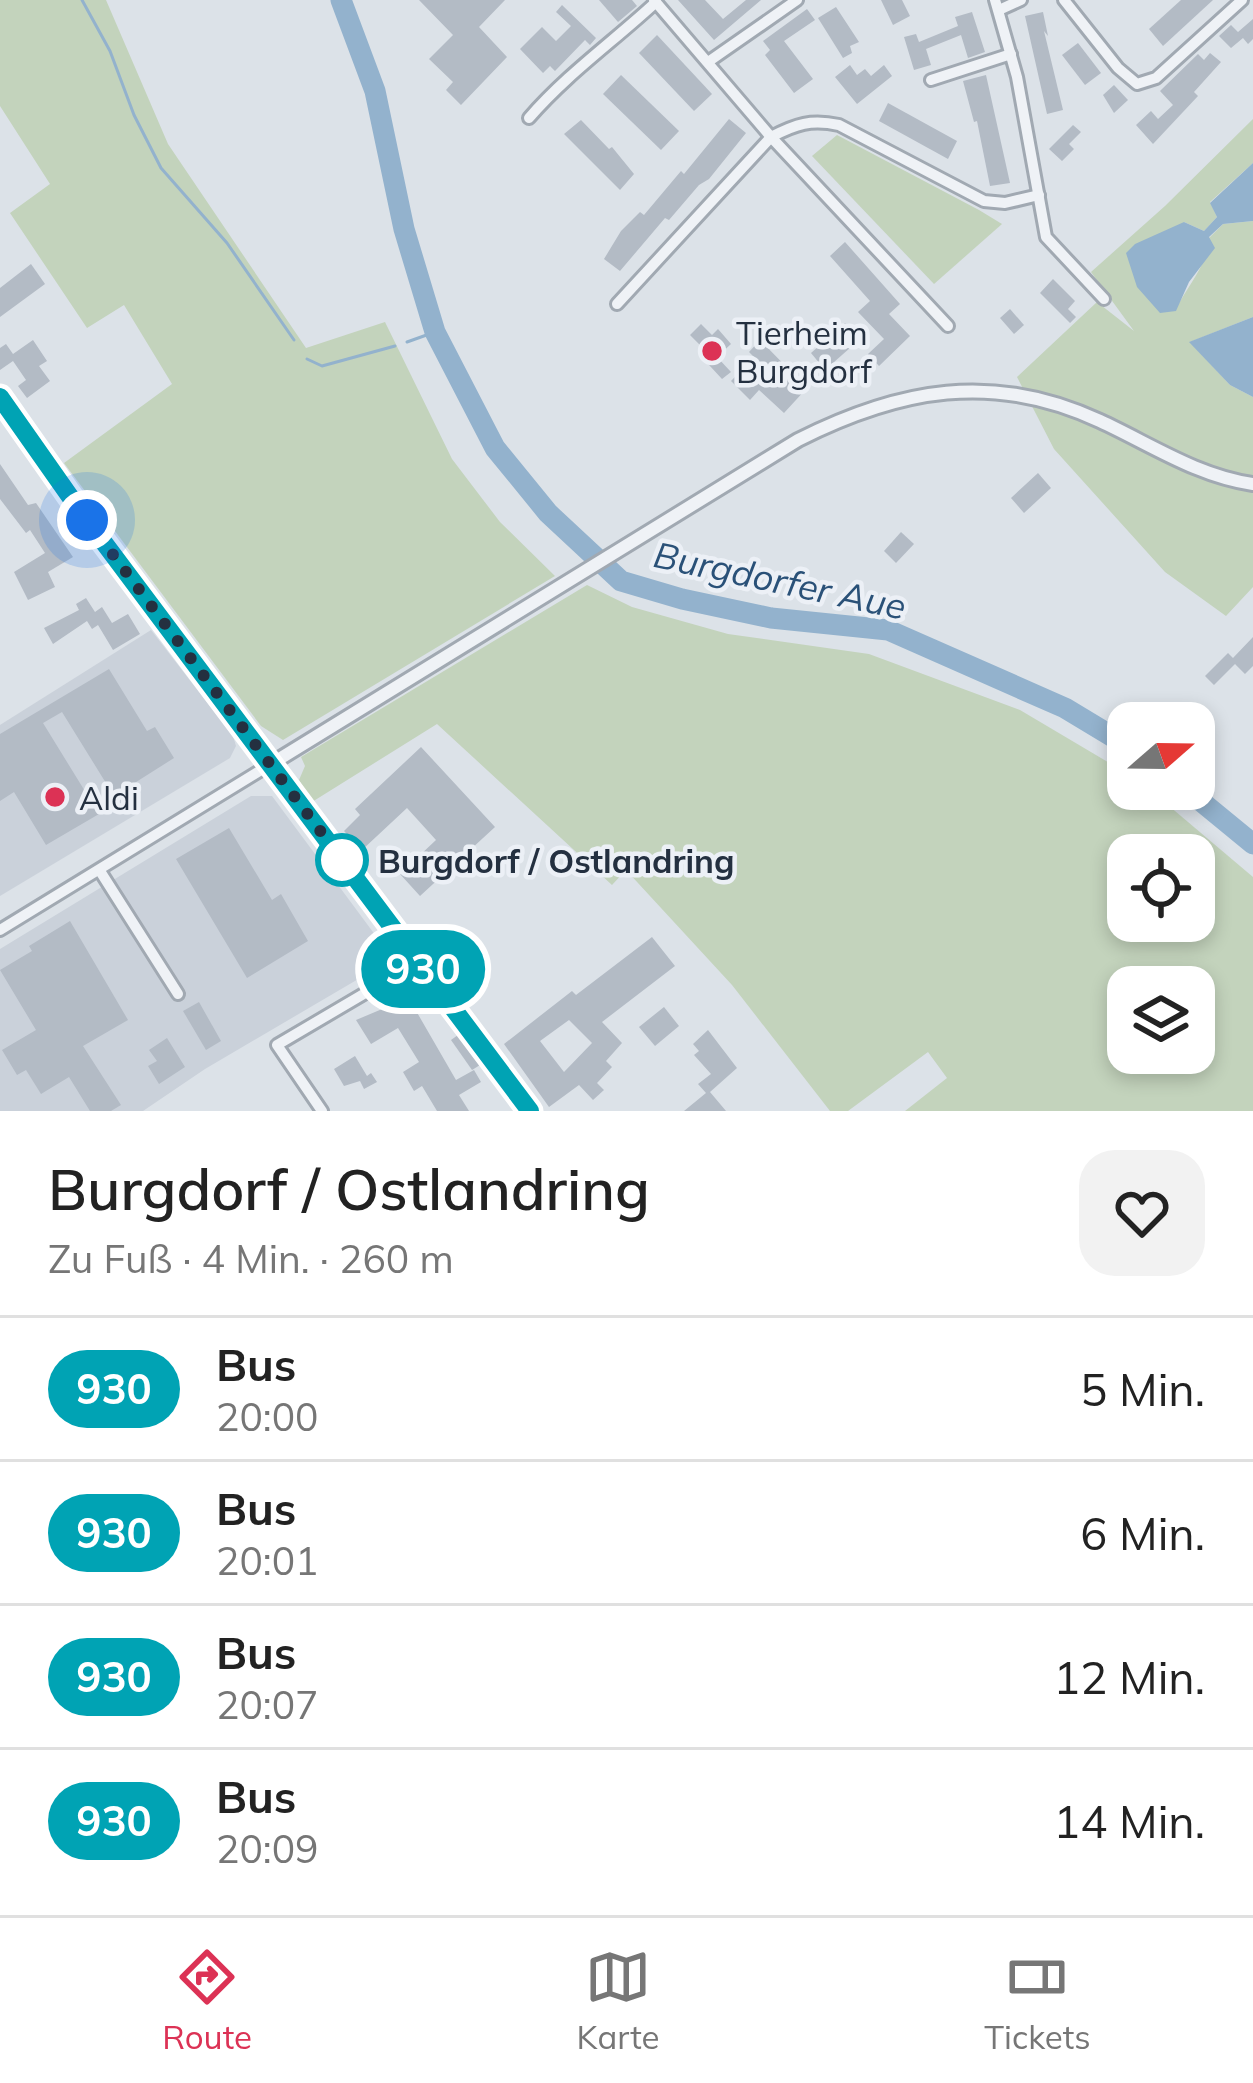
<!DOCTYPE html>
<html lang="de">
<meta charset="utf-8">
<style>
:root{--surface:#fff;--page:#f2f2f2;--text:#222;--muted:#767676;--line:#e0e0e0;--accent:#dc3255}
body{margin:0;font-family:Mulish,sans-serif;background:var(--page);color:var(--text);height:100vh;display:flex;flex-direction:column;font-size:45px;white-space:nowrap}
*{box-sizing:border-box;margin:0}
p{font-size:39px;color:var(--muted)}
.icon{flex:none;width:66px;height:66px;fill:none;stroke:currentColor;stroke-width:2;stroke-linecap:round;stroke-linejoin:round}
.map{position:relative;height:1111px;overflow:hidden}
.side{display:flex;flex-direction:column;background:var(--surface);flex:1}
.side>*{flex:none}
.badge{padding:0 24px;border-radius:39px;font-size:42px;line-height:78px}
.needle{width:78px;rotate:70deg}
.fabs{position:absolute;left:1107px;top:702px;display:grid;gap:24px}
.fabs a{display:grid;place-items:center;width:108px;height:108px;border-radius:24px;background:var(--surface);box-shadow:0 6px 18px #0003;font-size:60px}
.you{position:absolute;width:60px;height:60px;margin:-30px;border:9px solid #fff;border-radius:50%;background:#1a73e8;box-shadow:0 0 0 18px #1a73e833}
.map>.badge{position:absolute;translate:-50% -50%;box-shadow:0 0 0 6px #fff}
.round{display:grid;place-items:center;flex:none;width:126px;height:126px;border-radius:36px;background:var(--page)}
.summary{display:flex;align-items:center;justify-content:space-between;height:204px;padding:0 48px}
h1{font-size:57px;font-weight:600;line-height:90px}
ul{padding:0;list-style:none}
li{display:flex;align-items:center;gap:36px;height:144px;padding:0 48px;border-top:3px solid var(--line)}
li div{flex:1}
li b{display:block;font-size:45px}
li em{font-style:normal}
li .badge{min-width:132px;font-weight:700;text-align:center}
.menu{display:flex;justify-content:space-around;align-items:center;height:168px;border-top:3px solid var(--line);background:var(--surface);font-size:33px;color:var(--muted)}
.menu a{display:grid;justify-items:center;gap:6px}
.menu .selected{color:var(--accent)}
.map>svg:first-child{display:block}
.built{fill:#cad1da}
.green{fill:#c3d3bc;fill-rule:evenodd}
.water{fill:#93b2cd}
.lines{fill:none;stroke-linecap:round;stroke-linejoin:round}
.stream{stroke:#93b2cd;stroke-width:3}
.river{stroke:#93b2cd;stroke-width:21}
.building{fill:#b3bbc5;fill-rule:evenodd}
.minor-casing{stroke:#a1a9b2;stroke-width:16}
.tertiary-casing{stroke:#a1a9b2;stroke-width:18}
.minor{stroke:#eff2f6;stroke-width:10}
.tertiary{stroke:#eff2f6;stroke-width:12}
.line-casing{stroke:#fff;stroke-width:27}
.line{stroke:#00a3b4;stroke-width:18}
.walk{stroke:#243040;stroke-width:12;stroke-dasharray:0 21.6}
.poi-dot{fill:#dc3255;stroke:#ecf0f6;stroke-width:4.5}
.stop-dot{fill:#fff;stroke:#00a3b4;stroke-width:6}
.labels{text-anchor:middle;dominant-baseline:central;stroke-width:9;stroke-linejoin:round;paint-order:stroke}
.poi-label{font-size:33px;fill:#243040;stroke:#ecf0f6;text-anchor:start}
.stop-label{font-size:33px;font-weight:bold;fill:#243040;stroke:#ecf0f6;text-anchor:start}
.water-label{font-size:36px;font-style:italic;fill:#2a5178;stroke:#ecf0f6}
</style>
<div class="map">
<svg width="1253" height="1111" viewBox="0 0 1253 1111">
<rect width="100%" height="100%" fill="#dce2e8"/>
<g class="built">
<polygon points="151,630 233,736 236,746 230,758 0,896 0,725"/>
<polygon points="251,796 272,796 390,955 389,961 205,1069 143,1111 0,1111 0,949"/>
</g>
<g class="green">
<polygon points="0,0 106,0 168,144 306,348 385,322 452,459 500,522 555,576 283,740 261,726 64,463 172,384 124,305 87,328 10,213 50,184 0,106"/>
<path d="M1253 119V163L1210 202 1217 217 1204 231 1184 222 1175 311C1187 286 1208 265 1209 238L1223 224 1253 221V317L1190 342 1230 385 1253 397V587L1226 616 1165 572 1054 449 1017 377 1097 302 1134 331 1091 272 1165 206Z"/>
<polygon points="837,135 979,210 1002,224 934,284 812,156"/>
<path d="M587 585 632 607 728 634 869 654 1020 710 1128 774V789H1149L1253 877V1111H905L947 1078 928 1052 848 1111H830L732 985 626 870 612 885 437 724 312 802 299 780 305 766 301 757ZM1128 855H1194V921H1128ZM1128 987H1194V1053H1128Z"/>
</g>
<g class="water">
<polygon points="1253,163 1253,221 1223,224 1209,237 1215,248 1189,282 1176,311 1160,313 1137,287 1126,253 1135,244 1184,222 1204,231 1217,217 1210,203"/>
<polygon points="1253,317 1253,397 1230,385 1189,342"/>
</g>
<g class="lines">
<g class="stream">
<polyline points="82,0 110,51 134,115 161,168 227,243 294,340"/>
<polyline points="407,342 435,332"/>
<polyline points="307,359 322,366 395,346"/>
</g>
<g class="river">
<polyline points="341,0 375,91 404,229 435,332 495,448 548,513 621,581 682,599 771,618 888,630 1065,708 1128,746"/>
<polyline points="1186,789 1253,844"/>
</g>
</g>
<g class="building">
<polygon points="419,0 505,0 479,27 507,57 461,105 446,90 453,82 429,59 453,35"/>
<polygon points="599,0 632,0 637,6 618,22"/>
<polygon points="678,0 705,0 723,19 746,0 761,0 714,40"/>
<polygon points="881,0 902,0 910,16 893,25"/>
<polygon points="1181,0 1213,0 1163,46 1149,29"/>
<polygon points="562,5 596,38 590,45 585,40 555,71 550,66 543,73 520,49 542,27 556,41 571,26 556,12"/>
<polygon points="836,7 859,42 850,46 852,53 843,58 818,18"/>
<polygon points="807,9 815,20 784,41 813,79 794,93 765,55 770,50 763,41"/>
<polygon points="972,12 985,52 968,58 961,35 926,49 931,65 914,70 904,37 916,34 919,42 958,26 955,17"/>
<polygon points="1043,12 1048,36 1044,31 1063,110 1047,114 1025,16"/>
<polygon points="1253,19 1253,39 1248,44 1243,38 1231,48 1219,36 1231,25 1238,32"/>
<polygon points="657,35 712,94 694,111 639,53"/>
<polygon points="1078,43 1101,73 1085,85 1062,55"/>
<polygon points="1210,53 1221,62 1194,92 1198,96 1153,144 1136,125 1151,111 1158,119 1173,105 1160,91 1198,54 1204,60"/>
<polygon points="850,65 857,75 865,69 871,76 884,65 892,76 857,104 835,77"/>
<polygon points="621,75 679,131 661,150 603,94"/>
<polygon points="986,75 1010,183 990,186 977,121 974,122 963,81"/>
<polygon points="1114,85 1128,100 1114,113 1103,95"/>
<polygon points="888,103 957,141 948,159 879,121"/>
<polygon points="729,119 746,133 709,179 699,185 669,220 665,218 620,271 604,259 621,231 640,212 644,215 681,171 684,174"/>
<polygon points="581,120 609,149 612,147 634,174 620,190 564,134"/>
<polygon points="1073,125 1081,132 1069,144 1074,149 1062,161 1049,149"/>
<polygon points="845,242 900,304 889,314 910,336 879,366 868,354 884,339 858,312 870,301 830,256"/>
<polygon points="31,264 45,284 0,317 0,288"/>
<polygon points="1053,279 1075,301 1068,309 1076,317 1070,323 1040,293"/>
<polygon points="1010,309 1024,325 1014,334 1000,318"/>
<polygon points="845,323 859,340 825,370 811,353"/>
<polygon points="701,324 712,335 718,329 731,344 717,357 731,372 722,379 698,353 703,348 690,335"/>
<polygon points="33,340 47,361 39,366 50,381 27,398 18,386 26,380 13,361 0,370 0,348 6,344 13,354"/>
<polygon points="760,340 807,388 784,413 759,390 750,400 731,381 754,357 749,352"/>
<polygon points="0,464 28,505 36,503 73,557 48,572 55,587 28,600 14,572 45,553 30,530 26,533 0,499"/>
<polygon points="1038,473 1051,488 1024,513 1011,498"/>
<polygon points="901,532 914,544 896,563 884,551"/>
<polygon points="86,598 95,612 102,607 112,623 128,614 140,634 113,650 98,625 92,629 87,621 53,644 44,628 79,610 76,604"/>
<polygon points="1253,637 1253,666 1245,674 1235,664 1214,685 1205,676 1228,653 1233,658"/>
<polygon points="109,669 147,731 155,727 174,758 114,796 62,712 43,723 99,814 46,845 14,792 0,801 0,734"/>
<polygon points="421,747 495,827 420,896 400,874 436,840 407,808 362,850 344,831 360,815 355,809"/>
<polygon points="229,828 272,900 281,894 308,941 247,978 176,859"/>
<polygon points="70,921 128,1020 83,1046 121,1105 111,1111 90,1111 69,1077 41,1094 26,1070 17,1075 2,1050 36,1030 0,970 32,951 29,946"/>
<path d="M652 937 675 966 602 1022 622 1043 606 1061 612 1067 597 1083 604 1090 593 1100 579 1085 549 1107 504 1044 572 991 576 995ZM569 1020 592 1043 564 1072 540 1041Z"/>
<polygon points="404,990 456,1080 474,1070 481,1082 459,1095 469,1111 437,1111 422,1086 414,1091 403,1072 419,1062 398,1028 371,1044 356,1020 394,1004 391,998"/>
<polygon points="199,1002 221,1041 206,1050 183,1011"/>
<polygon points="664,1007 679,1026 655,1046 639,1027"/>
<polygon points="708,1030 737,1068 710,1092 726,1111 684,1111 706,1093 698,1084 711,1074 694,1055 699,1051 693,1044"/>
<polygon points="458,1035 480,1065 472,1070 451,1040"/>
<polygon points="167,1038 185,1067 159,1084 148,1066 157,1061 149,1050"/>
<polygon points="355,1056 367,1076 371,1073 377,1082 364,1089 360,1081 344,1086 334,1069"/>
</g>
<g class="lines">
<g class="minor-casing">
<g id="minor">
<polyline points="654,0 771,137 948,326"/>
<polyline points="995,0 1017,77 1046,237 1104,299"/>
<polyline points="1064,0 1118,68 1137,84 1156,78 1242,0"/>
<polyline points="999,10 1021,0"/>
<polyline points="708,62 797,0"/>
<polyline points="931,80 1011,54"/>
<path d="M529 118C567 74 614 41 656 2"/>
<path d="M617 304 771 137C796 124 811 119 839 125L984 201 1005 203 1039 195"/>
<polyline points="100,871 178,994"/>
<polyline points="0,930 271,764 530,1111"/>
<polyline points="322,1111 277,1045 418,962"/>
</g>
</g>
<g class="tertiary-casing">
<path id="tertiary" d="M0 397 78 508 271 764 798 440C899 389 993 371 1100 421 1150 444 1197 476 1253 484"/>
</g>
<use href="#minor" class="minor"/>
<use href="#tertiary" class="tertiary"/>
</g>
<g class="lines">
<g class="line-casing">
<polyline id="line" points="0,397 78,508 530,1111"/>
</g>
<use href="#line" class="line"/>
<polyline class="walk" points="87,520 351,872 342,860"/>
</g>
<g class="poi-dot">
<circle cx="712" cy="351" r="12"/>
<circle cx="55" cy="797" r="12"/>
</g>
<circle class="stop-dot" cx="342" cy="860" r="24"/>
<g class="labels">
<g class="poi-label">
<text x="736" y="332">Tierheim<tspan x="736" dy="38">Burgdorf</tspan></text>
<text x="79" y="797">Aldi</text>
</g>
<g class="stop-label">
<text x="378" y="860">Burgdorf / Ostlandring</text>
</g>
<g class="water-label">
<text transform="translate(780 580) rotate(12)">Burgdorfer Aue</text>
</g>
</g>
</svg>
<div class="fabs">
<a><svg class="needle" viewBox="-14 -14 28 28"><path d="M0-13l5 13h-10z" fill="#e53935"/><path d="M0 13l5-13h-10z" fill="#767676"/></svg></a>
<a><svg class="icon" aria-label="locate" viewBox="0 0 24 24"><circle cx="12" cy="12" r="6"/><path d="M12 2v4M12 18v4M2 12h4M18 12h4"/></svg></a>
<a><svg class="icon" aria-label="layers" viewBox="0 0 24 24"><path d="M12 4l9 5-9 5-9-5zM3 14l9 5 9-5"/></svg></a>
</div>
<div class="you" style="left:87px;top:520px"></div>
<b class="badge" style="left:423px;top:969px;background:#00a3b4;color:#fff">930</b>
</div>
<section class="side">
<div class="summary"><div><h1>Burgdorf / Ostlandring</h1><p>Zu Fuß · 4 Min. · 260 m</p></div><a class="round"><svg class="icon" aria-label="heart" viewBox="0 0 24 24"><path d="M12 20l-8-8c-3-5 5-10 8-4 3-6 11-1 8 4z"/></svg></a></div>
<ul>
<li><span class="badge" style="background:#00a3b4;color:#fff">930</span><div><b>Bus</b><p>20:00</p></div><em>5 Min.</em></li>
<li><span class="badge" style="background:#00a3b4;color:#fff">930</span><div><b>Bus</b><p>20:01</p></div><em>6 Min.</em></li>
<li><span class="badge" style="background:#00a3b4;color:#fff">930</span><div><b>Bus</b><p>20:07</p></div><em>12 Min.</em></li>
<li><span class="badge" style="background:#00a3b4;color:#fff">930</span><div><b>Bus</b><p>20:09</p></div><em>14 Min.</em></li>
</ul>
</section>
<nav class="menu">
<a class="selected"><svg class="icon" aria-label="directions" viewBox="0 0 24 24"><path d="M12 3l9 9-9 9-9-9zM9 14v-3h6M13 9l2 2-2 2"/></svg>Route</a>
<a><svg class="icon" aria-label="map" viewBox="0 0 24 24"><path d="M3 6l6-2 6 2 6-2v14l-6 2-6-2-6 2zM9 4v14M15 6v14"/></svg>Karte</a>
<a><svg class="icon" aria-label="tickets" viewBox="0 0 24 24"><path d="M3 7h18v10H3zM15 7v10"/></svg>Tickets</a>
</nav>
